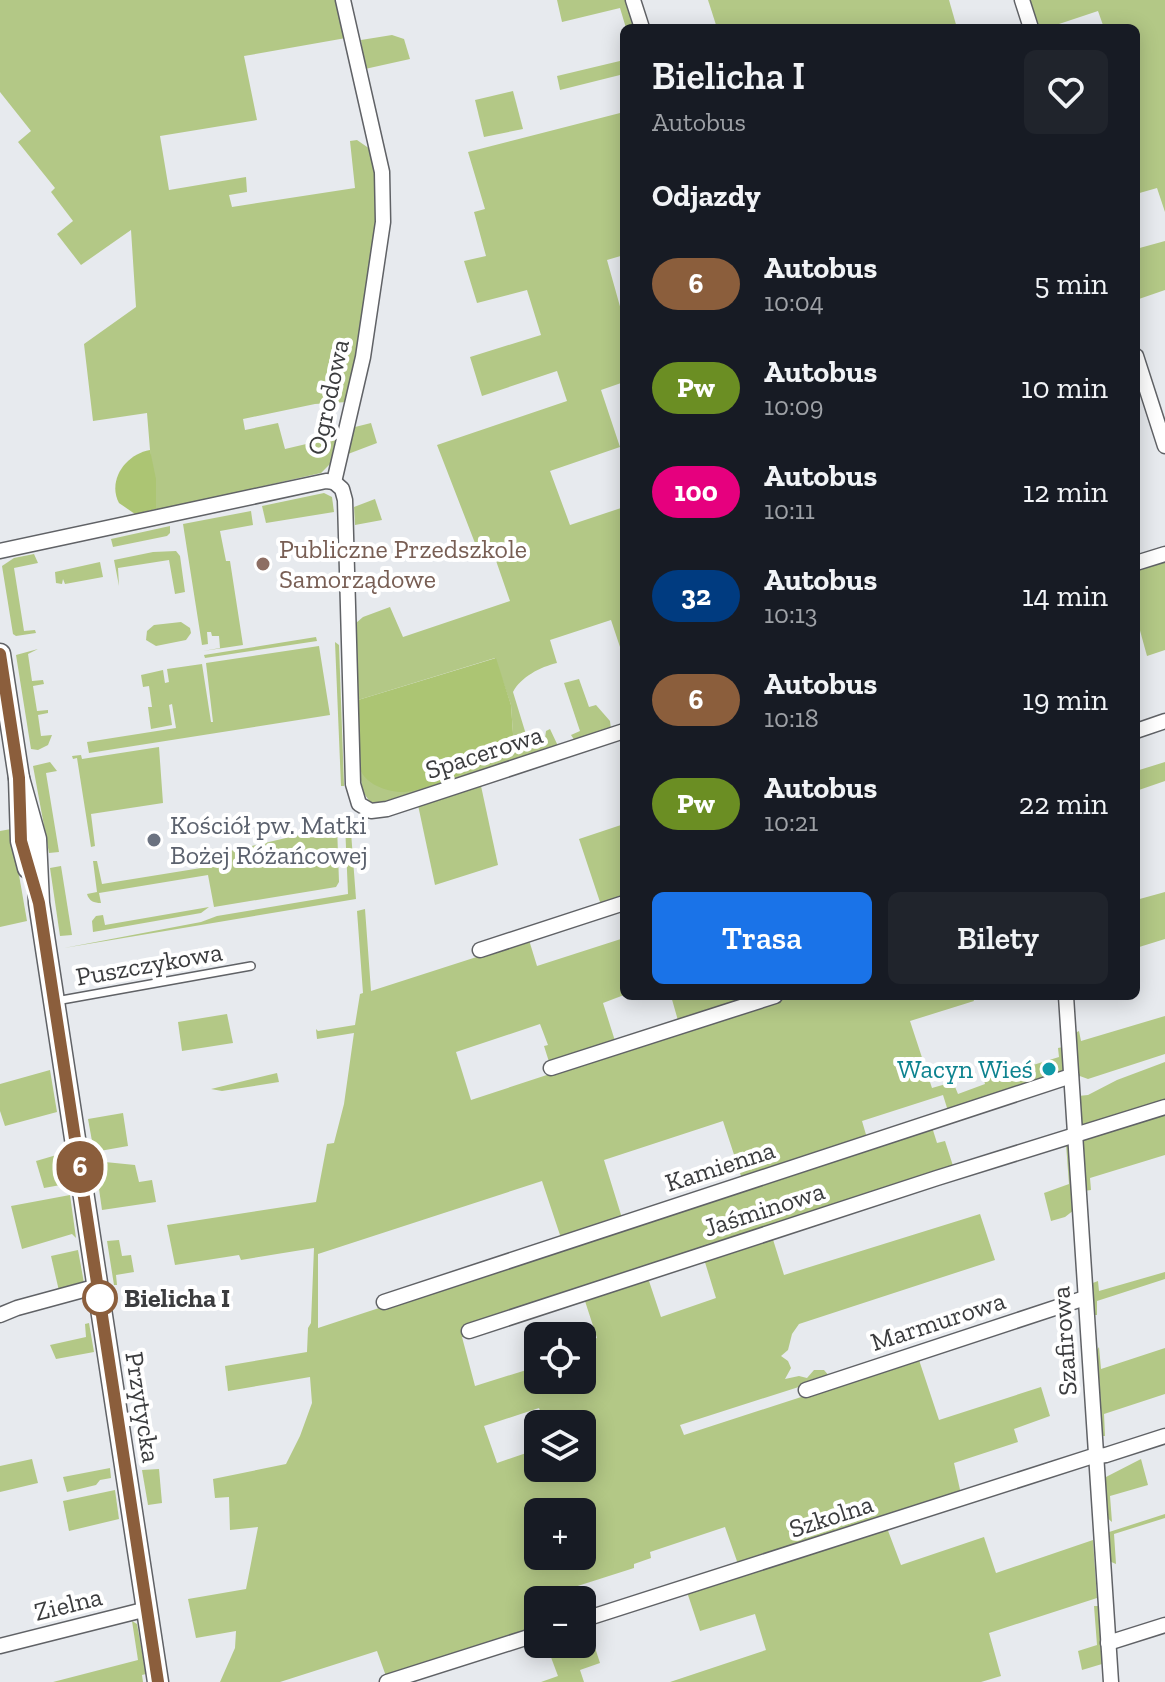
<!DOCTYPE html>
<html lang="pl">
<meta charset="utf-8">
<style>
:root{--surface:#171b24;--page:#20242c;--text:#f1f3f6;--muted:#9ea1a6;--accent:#1a73e8}
body{margin:0;font-family:"Zilla Slab",serif;background:var(--page);color:var(--text);height:100vh;display:flex;flex-direction:column;font-size:30px;white-space:nowrap}
*{box-sizing:border-box;margin:0}
p{font-size:26px;color:var(--muted)}
.icon{flex:none;width:44px;height:44px;fill:none;stroke:currentColor;stroke-width:2;stroke-linecap:round;stroke-linejoin:round}
.map{position:relative;flex:1;overflow:hidden}
.details{position:absolute;left:620px;top:24px;width:520px;height:976px;display:flex;flex-direction:column;background:var(--surface);border-radius:12px;box-shadow:0 4px 20px #0003}
.details>*{flex:none}
.badge{padding:0 16px;border-radius:26px;font-size:28px;line-height:52px}
.buttons{position:absolute;left:524px;top:1322px;display:grid;gap:16px}
.buttons a{display:grid;place-items:center;width:72px;height:72px;border-radius:12px;background:var(--surface);box-shadow:0 4px 20px #0003;font-size:40px}
.map>.badge{position:absolute;translate:-50% -50%;box-shadow:0 0 0 4px #fff}
h2{padding:0 32px;font-size:30px;line-height:72px}
.round{display:grid;place-items:center;flex:none;width:84px;height:84px;border-radius:12px;background:var(--page)}
.head{display:flex;align-items:center;justify-content:space-between;height:136px;padding:0 32px}
h1{font-size:38px;font-weight:600;line-height:60px}
.cta{display:flex;gap:16px;margin-top:auto;padding:16px 32px}
.cta a{flex:1;height:92px;border-radius:12px;background:var(--accent);color:#fff;font-size:32px;font-weight:600;line-height:92px;text-align:center}
.cta a+a{background:var(--page);color:var(--text)}
ul{padding:0;list-style:none}
li{display:flex;align-items:center;gap:24px;height:104px;padding:0 32px}
li div{flex:1}
li b{display:block;font-size:30px}
li em{font-style:normal}
li .badge{min-width:88px;font-weight:700;text-align:center}
.map>svg:first-child{display:block}
.green{fill:#b3c886;fill-rule:evenodd}
.forest{fill:#acc573}
.lines{fill:none;stroke-linecap:round;stroke-linejoin:round}
.lane-casing{stroke:#606266;stroke-width:10}
.street-casing{stroke:#606266;stroke-width:17}
.secondary-casing{stroke:#606266;stroke-width:23}
.lane{stroke:#fff;stroke-width:7}
.street{stroke:#fff;stroke-width:14}
.secondary{stroke:#fff;stroke-width:20}
.line-casing{stroke:#fff;stroke-width:18}
.line{stroke:#8b5e3c;stroke-width:12}
.education-dot{fill:#8d6e63;stroke:#fff;stroke-width:3}
.worship-dot{fill:#6b7280;stroke:#fff;stroke-width:3}
.culture-dot{fill:#0f9aa8;stroke:#fff;stroke-width:3}
.stop-dot{fill:#fff;stroke:#8b5e3c;stroke-width:4}
.labels{text-anchor:middle;dominant-baseline:central;stroke-width:8;stroke-linejoin:round;paint-order:stroke}
.street-label{font-size:26px;fill:#3b3c3e;stroke:#fff}
.education-label{font-size:26px;fill:#785e54;stroke:#fff;text-anchor:start}
.worship-label{font-size:26px;fill:#5b616d;stroke:#fff;text-anchor:start}
.culture-label{font-size:26px;fill:#0d838f;stroke:#fff;text-anchor:end}
.stop-label{font-size:26px;font-weight:bold;fill:#3b3c3e;stroke:#fff;text-anchor:start}
</style>
<div class="map">
<svg width="1165" height="1682" viewBox="0 0 1165 1682">
<rect width="100%" height="100%" fill="#e7eaee"/>
<g class="green">
<polygon points="0,0 337,0 346,38 244,56 257,120 160,136 169,190 246,177 247,192 229,195 232,207 355,188 350,141 357,140 370,149 379,184 379,205 358,355 347,402 315,404 243,419 245,430 278,423 285,449 336,437 330,464 321,473 155,511 147,413 93,421 84,344 136,307 131,230 81,265 57,234 73,221 51,192 55,188 18,142 31,131 0,92"/>
<polygon points="557,0 627,0 634,28 626,28 620,8 562,22"/>
<polygon points="708,0 949,0 957,28 717,28"/>
<polygon points="1028,0 1165,0 1165,212 1157,188 1136,194 1136,28 1104,28 1098,11 1047,28 1037,28"/>
<polygon points="392,35 404,39 410,59 365,69 361,40"/>
<polygon points="624,60 624,74 560,90 557,76"/>
<polygon points="513,91 523,129 484,137 475,100"/>
<path d="M624 112V255L607 260 621 310 624 309V382L601 390 620 447 550 471 570 525 624 507V659L611 620 550 640 557 663C540 667 521 677 513 692L528 741 532 743 545 738 546 731 550 729 558 746 403 797 377 803 370 802 363 792 358 763 439 782 514 748 511 705 495 658 358 700 356 623 363 617 390 607 403 637 510 601 493 552 480 556 437 445 567 401 557 371 482 396 470 357 541 335 527 290 477 303 464 261 486 256 474 212 485 209 468 152Z"/>
<polygon points="1165,241 1165,290 1136,300 1136,249"/>
<polygon points="371,423 377,443 348,454 355,427"/>
<polygon points="324,493 332,497 334,512 266,523 262,506"/>
<polygon points="375,499 382,520 355,525 354,507"/>
<polygon points="251,511 253,525 220,531 226,561 230,561 243,645 203,651 220,648 219,636 212,636 211,632 207,632 208,644 202,645 183,524"/>
<polygon points="170,526 170,533 167,536 113,547 111,539"/>
<polygon points="176,551 180,556 185,592 175,594 169,560 118,568 119,586 114,560 153,552"/>
<polygon points="34,554 38,563 14,568 24,631 35,630 36,633 16,636 13,634 2,566 14,558"/>
<polygon points="1165,561 1165,650 1147,656 1136,616 1136,570"/>
<polygon points="100,562 103,577 65,584 63,579 62,584 56,583 55,572"/>
<polygon points="181,622 190,628 191,633 186,640 156,646 146,640 147,631 154,625"/>
<polygon points="316,637 317,641 205,658 204,655"/>
<polygon points="335,642 339,645 344,786 341,786"/>
<polygon points="319,646 330,715 89,753 87,742 176,728 172,704 169,705 172,725 151,729 148,707 152,707 149,686 143,687 141,675 163,670 165,683 169,682 167,669 202,664 211,722 213,722 206,663"/>
<polygon points="38,649 28,654 32,681 43,680 44,684 33,686 37,711 48,710 48,713 38,715 41,736 52,735 48,745 38,750 31,749 16,655"/>
<polygon points="579,679 589,707 596,705 610,721 611,729 575,741 571,735 580,731 564,683"/>
<polygon points="159,747 163,803 91,814 95,846 91,847 77,758 73,759 72,756 81,755 82,759"/>
<polygon points="50,762 57,771 46,773 59,852 49,853 33,766"/>
<polygon points="1165,762 1165,781 1136,791 1136,771"/>
<polygon points="481,786 498,865 435,885 418,805"/>
<polygon points="358,821 360,835 353,830 351,832 356,899 64,948 201,922 217,916 348,894 345,824"/>
<polygon points="624,824 624,899 601,905 579,839"/>
<path d="M337 826 339 882 336 887 214 907 208 875 99 893 101 903C94 903 89 901 87 894L97 892 93 861H97L102 884 201 868 200 858Z"/>
<polygon points="11,829 27,921 0,927 0,831"/>
<polygon points="61,866 72,935 60,936 50,868"/>
<polygon points="1165,892 1165,939 1136,948 1136,900"/>
<polygon points="209,907 201,913 93,932 92,921 96,916 103,915 105,925"/>
<path d="M365 909 371 991 529 940 537 966 624 938V995L603 1003 616 1044 550 1065 544 1046 548 1045 540 1024 456 1052 471 1100 681 1031 671 996H743L748 1010 793 996H972L974 1001 910 1021 932 1088 953 1082 958 1094 985 1084 984 1080 1059 1057 1058 1048 1063 1047V1072L948 1111 943 1095 862 1121 867 1138 742 1179 723 1121 604 1160 622 1218 561 1238 542 1181 318 1254V1328L932 1127 937 1143 945 1141 954 1169 462 1337 475 1386 536 1367 534 1358 538 1357V1380H582V1343L597 1338 584 1298 648 1278 661 1317 716 1298 704 1259 771 1233 784 1275 980 1214 995 1260 799 1324 792 1334 788 1350 781 1356 788 1361 791 1368 785 1379 799 1376 807 1378 814 1370H824L830 1377 680 1425 684 1435 915 1360H919L939 1420 1041 1387 1050 1416 1014 1429 1018 1442 954 1463 961 1494 739 1567 725 1527 650 1552 651 1558 634 1564V1568L540 1598 538 1629 387 1679 377 1651 280 1682H220L235 1648 236 1631 196 1638 188 1599 246 1589 258 1527 230 1530 229 1497 215 1498 213 1479 286 1464 300 1436 312 1403 310 1377 228 1391 225 1366 307 1352 308 1328 311 1323 314 1248 241 1260 239 1255 175 1265 167 1225 316 1202 327 1144 334 1143 344 1104 354 1033 317 1039 316 1029 318 1031 355 1025 360 994 363 993 357 911ZM539 1408 545 1424H582V1468H538V1449L497 1463 484 1426ZM538 1512H582V1556H538Z"/>
<polygon points="227,1014 233,1043 182,1051 178,1022"/>
<polygon points="1165,1016 1165,1054 1088,1079 1077,1075 1075,1033 1079,1031 1081,1041"/>
<polygon points="1165,1062 1165,1102 1080,1127 1078,1096 1088,1095 1117,1080"/>
<polygon points="50,1070 57,1112 5,1126 0,1111 0,1084"/>
<polygon points="277,1073 279,1082 222,1091 211,1089"/>
<polygon points="1165,1111 1165,1155 1090,1178 1091,1190 1084,1191 1081,1142 1084,1138"/>
<polygon points="123,1113 128,1146 94,1152 88,1119"/>
<polygon points="1066,1144 1070,1149 1074,1210 1065,1217 1051,1221 1044,1193 1069,1184"/>
<polygon points="60,1154 66,1184 44,1188 36,1161"/>
<polygon points="95,1161 135,1165 139,1182 152,1180 156,1202 102,1210"/>
<polygon points="70,1195 76,1238 72,1234 22,1249 11,1206"/>
<polygon points="119,1240 122,1256 131,1255 134,1272 116,1275 117,1285 114,1285 107,1241"/>
<polygon points="78,1250 84,1283 59,1291 51,1256"/>
<polygon points="1165,1272 1165,1279 1097,1301 1097,1315 1093,1315 1090,1284 1098,1281 1099,1291"/>
<polygon points="89,1323 94,1352 56,1359 50,1345 86,1337 85,1324"/>
<polygon points="1099,1347 1101,1369 1165,1348 1165,1394 1104,1414 1105,1436 1101,1436 1095,1353"/>
<polygon points="32,1459 38,1483 0,1492 0,1466"/>
<path d="M1141 1459 1148 1485 1110 1496 1112 1522C1100 1513 1104 1493 1104 1478Z"/>
<polygon points="110,1468 111,1478 100,1480 96,1485 67,1492 63,1477"/>
<polygon points="159,1469 162,1503 148,1505 142,1470"/>
<polygon points="115,1490 119,1519 69,1531 63,1501"/>
<polygon points="1165,1514 1165,1518 1114,1534 1116,1564 1109,1561 1106,1533"/>
<polygon points="887,1528 901,1565 984,1537 996,1573 1093,1540 1097,1598 989,1633 1001,1676 981,1682 670,1682 766,1650 755,1614 700,1631 687,1592"/>
<polygon points="1094,1606 1098,1606 1102,1664 1082,1670 1078,1651 1097,1645"/>
<polygon points="132,1621 137,1624 146,1674 142,1675 143,1682 53,1682 138,1660"/>
<polygon points="587,1623 600,1663 580,1670 584,1682 541,1682 558,1676 546,1644 582,1644 582,1625"/>
</g>
<g class="forest">
<path d="M150 450 156 479V509L135 514 119 503C107 480 126 454 150 450Z"/>
<path d="M496 658 511 705 514 748C491 762 431 790 405 792 391 793 369 786 362 773 353 757 358 718 358 700Z"/>
</g>
<g class="lines">
<g class="lane-casing">
<polyline id="lane" points="56,1001 251,966"/>
</g>
<g class="street-casing">
<g id="street">
<polyline points="633,0 642,28"/>
<polyline points="1022,0 1031,28"/>
<polyline points="1136,356 1165,446"/>
<polyline points="334,482 342,489 345,500 353,784 359,804 371,811 387,809 624,731"/>
<polyline points="334,482 363,357 383,222 382,172 343,0"/>
<polyline points="0,551 326,481 334,482"/>
<polyline points="1136,563 1165,554"/>
<polyline points="1136,731 1165,721"/>
<polyline points="480,950 624,903"/>
<polyline points="1066,996 1111,1682"/>
<polyline points="551,1068 775,996"/>
<polyline points="384,1302 1071,1076"/>
<polyline points="0,1315 17,1308 98,1286"/>
<polyline points="469,1331 937,1178 1165,1107"/>
<polyline points="806,1390 1085,1298"/>
<polyline points="582,1620 1090,1457 1106,1455 1165,1436"/>
<polyline points="1108,1643 1165,1625"/>
<polyline points="0,1646 147,1609"/>
<polyline points="387,1682 538,1634"/>
</g>
</g>
<g class="secondary-casing">
<g id="secondary">
<polyline points="0,654 19,778 21,841 28,868"/>
<polyline points="19,778 36,839 39,903 158,1682"/>
</g>
</g>
<use href="#lane" class="lane"/>
<use href="#street" class="street"/>
<use href="#secondary" class="secondary"/>
</g>
<g class="lines">
<g class="line-casing">
<polyline id="line" points="0,654 19,778 21,841 39,903 158,1682"/>
</g>
<use href="#line" class="line"/>
</g>
<circle class="education-dot" cx="263" cy="564" r="8"/>
<circle class="worship-dot" cx="154" cy="840" r="8"/>
<circle class="culture-dot" cx="1049" cy="1069" r="8"/>
<circle class="stop-dot" cx="100" cy="1298" r="16"/>
<g class="labels">
<g class="street-label">
<text transform="translate(328 397) rotate(-78)">Ogrodowa</text>
<text transform="translate(484 752) rotate(-18)">Spacerowa</text>
<text transform="translate(149 964) rotate(-10)">Puszczykowa</text>
<text transform="translate(720 1166) rotate(-18)">Kamienna</text>
<text transform="translate(764 1209) rotate(-18)">Jaśminowa</text>
<text transform="translate(938 1321) rotate(-18)">Marmurowa</text>
<text transform="translate(1064 1341) rotate(-94)">Szafirowa</text>
<text transform="translate(143 1407) rotate(81)">Przytycka</text>
<text transform="translate(831 1516) rotate(-18)">Szkolna</text>
<text transform="translate(68 1604) rotate(-14)">Zielna</text>
</g>
<g class="education-label">
<text x="279" y="549">Publiczne Przedszkole<tspan x="279" dy="30">Samorządowe</tspan></text>
</g>
<g class="worship-label">
<text x="170" y="825">Kościół pw. Matki<tspan x="170" dy="30">Bożej Różańcowej</tspan></text>
</g>
<g class="culture-label">
<text x="1033" y="1069">Wacyn Wieś</text>
</g>
<g class="stop-label">
<text x="124" y="1298">Bielicha I</text>
</g>
</g>
</svg>
<div class="buttons">
<a><svg class="icon" aria-label="locate" viewBox="0 0 24 24"><circle cx="12" cy="12" r="6"/><path d="M12 2v4M12 18v4M2 12h4M18 12h4"/></svg></a>
<a><svg class="icon" aria-label="layers" viewBox="0 0 24 24"><path d="M12 4l9 5-9 5-9-5zM3 14l9 5 9-5"/></svg></a>
<a>+</a>
<a>−</a>
</div>
<b class="badge" style="left:80px;top:1167px;background:#8b5e3c;color:#fff">6</b>
<section class="details">
<div class="head"><div><h1>Bielicha I</h1><p>Autobus</p></div><a class="round"><svg class="icon" aria-label="heart" viewBox="0 0 24 24"><path d="M12 20l-8-8c-3-5 5-10 8-4 3-6 11-1 8 4z"/></svg></a></div>
<h2>Odjazdy</h2>
<ul>
<li><span class="badge" style="background:#8b5e3c;color:#fff">6</span><div><b>Autobus</b><p>10:04</p></div><em>5 min</em></li>
<li><span class="badge" style="background:#6b8e23;color:#fff">Pw</span><div><b>Autobus</b><p>10:09</p></div><em>10 min</em></li>
<li><span class="badge" style="background:#e6007e;color:#fff">100</span><div><b>Autobus</b><p>10:11</p></div><em>12 min</em></li>
<li><span class="badge" style="background:#003b80;color:#fff">32</span><div><b>Autobus</b><p>10:13</p></div><em>14 min</em></li>
<li><span class="badge" style="background:#8b5e3c;color:#fff">6</span><div><b>Autobus</b><p>10:18</p></div><em>19 min</em></li>
<li><span class="badge" style="background:#6b8e23;color:#fff">Pw</span><div><b>Autobus</b><p>10:21</p></div><em>22 min</em></li>
</ul>
<div class="cta"><a>Trasa</a><a>Bilety</a></div>
</section>
</div>
